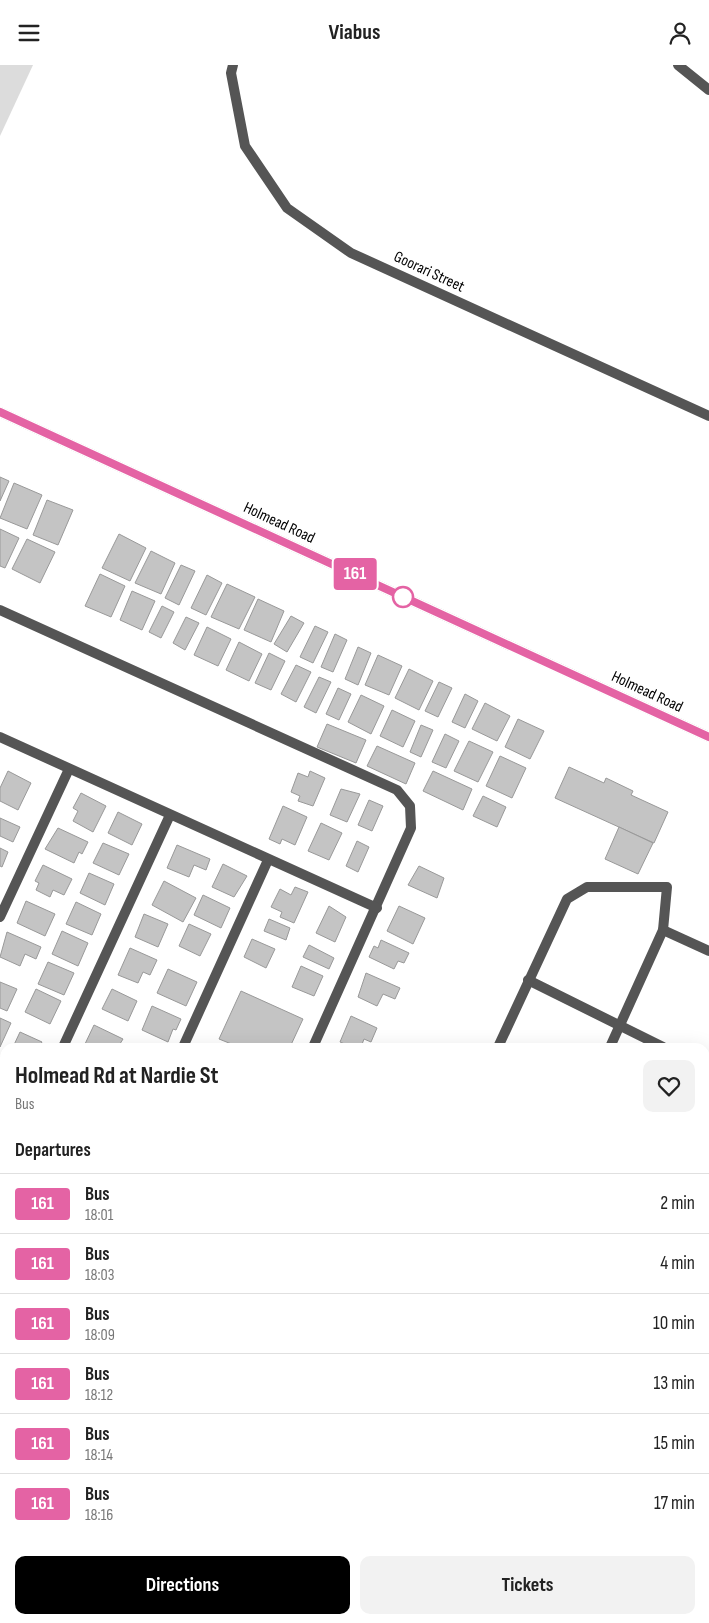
<!DOCTYPE html>
<style>
:root{--surface:#fff;--page:#f2f2f2;--text:#222;--muted:#767676;--line:#e0e0e0;--accent:#000}
body{margin:0;font-family:"Sofia Sans Condensed",sans-serif;background:var(--page);color:var(--text);height:100vh;display:flex;flex-direction:column;font-size:19px;white-space:nowrap}
*{box-sizing:border-box;margin:0}
p{font-size:16px;color:var(--muted)}
.icon{flex:none;width:28px;height:28px;fill:none;stroke:currentColor;stroke-width:2;stroke-linecap:round;stroke-linejoin:round}
.map{position:relative;flex:1;overflow:hidden}
.panel{position:absolute;left:0px;top:978px;width:710px;height:581px;display:flex;flex-direction:column;background:var(--surface);border-radius:15px 15px 0 0;box-shadow:0 5px 20px #0002}
.panel>*{flex:none}
.badge{padding:0 10px;border-radius:4px;font-size:18px;line-height:32px}
.map>.badge{position:absolute;translate:-50% -50%;box-shadow:0 0 0 2px #fff}
h2{padding:0 15px;font-size:19px;line-height:45px}
.round{display:grid;place-items:center;flex:none;width:52px;height:52px;border-radius:10px;background:var(--page)}
.summary{display:flex;align-items:center;justify-content:space-between;height:85px;padding:0 15px}
h1{font-size:24px;font-weight:700;line-height:38px}
.button{display:flex;gap:10px;margin-top:auto;padding:10px 15px}
.button a{flex:1;height:58px;border-radius:10px;background:var(--accent);color:#fff;font-size:20px;font-weight:700;line-height:58px;text-align:center}
.button a+a{background:var(--page);color:var(--text)}
ul{padding:0;list-style:none}
li{display:flex;align-items:center;gap:15px;height:60px;padding:0 15px;border-top:1px solid var(--line)}
li div{flex:1}
li b{display:block;font-size:19px}
li em{font-style:normal}
li .badge{min-width:55px;font-weight:700;text-align:center}
header{display:flex;justify-content:space-between;align-items:center;height:65px;padding:0 15px;background:var(--surface);font-size:22px;font-weight:700}
.map>svg:first-child{display:block}
.green{fill:#dcdcdc}
.lines{fill:none;stroke-linecap:round;stroke-linejoin:round}
.stream{stroke:#a3a3a3;stroke-width:8}
.building{fill:#c4c4c4;stroke:#999}
.path{stroke:#777;stroke-width:3;stroke-dasharray:1 2.5;stroke-linecap:butt}
.lane{stroke:#555;stroke-width:10}
.street{stroke:#555;stroke-width:10}
.secondary{stroke:#222;stroke-width:10}
.highway{stroke:#000;stroke-width:15}
.line-casing{stroke:#fff;stroke-width:11}
.line{stroke:#e463a4;stroke-width:8}
.stop-dot{fill:#fff;stroke:#e463a4;stroke-width:2.5}
.labels{text-anchor:middle;dominant-baseline:central;stroke-width:4;stroke-linejoin:round;paint-order:stroke}
.street-label{font-size:16px;fill:#000;stroke:#fff}
</style>
<header><svg class="icon" aria-label="menu" viewBox="0 0 24 24"><path d="M4 6h16M4 12h16M4 18h16"/></svg>Viabus<svg class="icon" aria-label="person" viewBox="0 0 24 24"><circle cx="12" cy="8" r="4"/><path d="M4 21q1-7 8-7t8 7"/></svg></header>
<div class="map">
<svg width="709" height="1558" viewBox="0 0 709 1558">
<rect width="100%" height="100%" fill="#fff"/>
<polygon class="green" points="0,0 33,0 0,71"/>
<g class="lines">
<polyline class="stream" points="705,1189 709,1186"/>
</g>
<g class="building">
<polygon points="0,412 9,416 0,436"/>
<polygon points="14,418 42,430 27,464 0,453"/>
<polygon points="47,435 73,445 58,480 33,470"/>
<polygon points="0,464 19,473 5,503 0,501"/>
<polygon points="119,469 146,483 130,516 102,503"/>
<polygon points="27,474 55,487 40,518 12,504"/>
<polygon points="151,486 175,498 161,529 135,518"/>
<polygon points="181,500 195,506 179,540 165,533"/>
<polygon points="100,509 125,521 111,552 85,541"/>
<polygon points="207,510 222,518 206,550 191,543"/>
<polygon points="227,519 255,532 239,564 211,552"/>
<polygon points="132,526 155,536 142,565 120,555"/>
<polygon points="258,534 284,546 271,577 244,565"/>
<polygon points="162,541 174,547 161,573 149,567"/>
<polygon points="291,551 304,558 287,587 274,579"/>
<polygon points="186,552 199,558 185,585 173,578"/>
<polygon points="315,561 328,567 313,598 300,592"/>
<polygon points="207,562 231,574 218,601 194,590"/>
<polygon points="335,569 347,575 333,607 321,602"/>
<polygon points="239,577 262,589 249,616 226,605"/>
<polygon points="358,582 371,588 358,620 345,614"/>
<polygon points="269,588 285,596 271,625 255,618"/>
<polygon points="378,590 402,601 389,630 365,620"/>
<polygon points="296,600 311,607 296,637 281,629"/>
<polygon points="409,604 433,616 419,645 395,633"/>
<polygon points="319,612 331,617 316,648 304,642"/>
<polygon points="439,617 452,623 438,652 425,646"/>
<polygon points="338,623 351,629 339,655 326,649"/>
<polygon points="465,629 478,636 465,663 452,657"/>
<polygon points="361,630 384,641 371,669 348,657"/>
<polygon points="485,638 510,651 497,676 472,664"/>
<polygon points="392,645 415,656 403,682 380,671"/>
<polygon points="518,654 544,666 530,694 505,682"/>
<polygon points="327,659 366,675 356,698 317,682"/>
<polygon points="421,660 433,665 421,692 410,687"/>
<polygon points="445,669 459,676 446,703 432,697"/>
<polygon points="469,676 493,687 478,717 454,706"/>
<polygon points="377,681 415,698 406,719 367,701"/>
<polygon points="500,691 526,703 512,733 486,721"/>
<polygon points="569,702 604,718 606,713 633,726 631,730 668,747 654,778 555,733"/>
<polygon points="8,706 31,718 18,745 0,736 0,723"/>
<polygon points="310,706 325,713 313,741 298,736 300,731 291,727 298,708 308,712"/>
<polygon points="433,706 472,724 463,745 423,726"/>
<polygon points="341,724 360,729 347,757 330,750"/>
<polygon points="81,728 106,741 93,767 73,756 78,746 73,743"/>
<polygon points="483,731 506,742 497,762 473,751"/>
<polygon points="369,735 383,741 372,766 358,760"/>
<polygon points="283,741 307,752 295,780 282,774 280,779 269,774"/>
<polygon points="118,747 142,759 132,780 108,768"/>
<polygon points="0,753 20,762 13,777 0,771"/>
<polygon points="321,758 342,768 329,795 308,786"/>
<polygon points="619,762 653,778 638,809 605,794"/>
<polygon points="58,763 88,777 82,789 79,787 74,798 45,784"/>
<polygon points="357,776 369,782 358,807 346,801"/>
<polygon points="103,778 129,789 119,810 93,798"/>
<polygon points="177,780 210,794 206,805 194,800 189,812 167,803"/>
<polygon points="0,783 8,787 2,802 0,801"/>
<polygon points="223,799 247,811 234,832 212,822"/>
<polygon points="43,800 72,814 64,830 53,825 50,832 36,825 39,818 35,816"/>
<polygon points="419,801 444,813 437,833 408,820"/>
<polygon points="89,808 114,819 105,840 80,828"/>
<polygon points="164,816 196,833 183,857 152,840"/>
<polygon points="295,822 308,827 294,858 280,852 282,847 271,842 280,824 291,830"/>
<polygon points="203,830 230,843 221,863 194,850"/>
<polygon points="26,836 55,849 45,871 17,858"/>
<polygon points="76,837 101,849 92,870 66,859"/>
<polygon points="329,841 346,852 335,877 316,868"/>
<polygon points="399,841 425,853 413,879 387,866"/>
<polygon points="144,849 168,859 158,882 135,872"/>
<polygon points="269,854 290,863 286,875 264,866"/>
<polygon points="189,859 211,869 200,891 179,881"/>
<polygon points="62,866 88,878 78,901 52,889"/>
<polygon points="7,867 41,882 36,894 25,889 20,901 0,892"/>
<polygon points="252,874 275,884 266,903 244,892"/>
<polygon points="381,875 409,888 404,898 398,896 394,904 369,892 374,881 378,883"/>
<polygon points="309,880 334,893 329,904 303,892"/>
<polygon points="130,883 157,895 150,910 143,907 138,918 118,910"/>
<polygon points="48,897 74,908 64,930 38,919"/>
<polygon points="301,901 323,911 314,931 292,922"/>
<polygon points="168,904 197,917 186,941 157,928"/>
<polygon points="366,908 400,923 395,934 383,929 377,941 358,932"/>
<polygon points="0,917 17,924 7,946 0,943"/>
<polygon points="36,924 61,936 50,959 25,947"/>
<polygon points="112,924 137,936 128,956 102,944"/>
<polygon points="241,926 303,954 290,982 239,982 219,974"/>
<polygon points="152,941 181,954 176,965 173,964 168,977 142,965"/>
<polygon points="351,951 377,963 371,977 364,974 361,982 352,982 340,977"/>
<polygon points="0,953 11,958 0,982"/>
<polygon points="94,960 123,974 118,982 87,982 85,979"/>
<polygon points="20,967 42,977 39,982 13,982"/>
<polygon points="0,1082 5,1088 5,1100 0,1105"/>
<polygon points="705,1332 709,1333 709,1363 705,1361"/>
<polygon points="709,1377 709,1426 705,1424 705,1380 707,1381"/>
<polygon points="705,1432 709,1433 707,1474 705,1473"/>
<polygon points="611,1554 634,1554 638,1556 639,1554 651,1554 659,1557 609,1558"/>
</g>
<g class="lines">
<polyline class="path" points="0,1555 3,1558"/>
<g class="lane">
<polyline points="0,1284 5,1289"/>
<polyline points="239,1554 242,1558"/>
</g>
<g class="street">
<polyline points="233,0 231,8 245,81 287,143 351,188 709,351"/>
<polyline points="678,0 709,25"/>
<polyline points="0,545 397,725 410,741 411,763 313,982"/>
<polyline points="0,672 377,843"/>
<polyline points="0,852 69,704"/>
<polyline points="663,865 709,886"/>
<polyline points="528,915 663,982"/>
<polyline points="63,982 170,750"/>
<polyline points="183,982 268,795"/>
<polyline points="498,982 567,834 587,822 667,822 663,865 610,982"/>
<polyline points="705,1003 709,1005"/>
<polyline points="0,1048 5,1054"/>
<polyline points="705,1112 709,1104"/>
<polyline points="446,1554 449,1558"/>
<polyline points="501,1558 502,1554"/>
</g>
<polyline class="secondary" points="0,347 709,672"/>
<g class="highway">
<polyline points="0,1364 5,1370"/>
<polyline points="0,1503 5,1509"/>
<polyline points="45,1554 49,1558"/>
<polyline points="166,1554 169,1558"/>
</g>
</g>
<g class="lines">
<g class="line-casing">
<polyline id="line" points="0,347 709,672"/>
</g>
<use href="#line" class="line"/>
</g>
<circle class="stop-dot" cx="403" cy="532" r="10"/>
<g class="labels">
<g class="street-label">
<text transform="translate(429 207) rotate(25)">Goorari Street</text>
<text transform="translate(279 458) rotate(25)">Holmead Road</text>
<text transform="translate(647 627) rotate(25)">Holmead Road</text>
</g>
</g>
</svg>
<b class="badge" style="left:355px;top:509px;background:#e463a4;color:#fff">161</b>
<section class="panel">
<div class="summary"><div><h1>Holmead Rd at Nardie St</h1><p>Bus</p></div><a class="round"><svg class="icon" aria-label="heart" viewBox="0 0 24 24"><path d="M12 20l-8-8c-3-5 5-10 8-4 3-6 11-1 8 4z"/></svg></a></div>
<h2>Departures</h2>
<ul>
<li><span class="badge" style="background:#e463a4;color:#fff">161</span><div><b>Bus</b><p>18:01</p></div><em>2 min</em></li>
<li><span class="badge" style="background:#e463a4;color:#fff">161</span><div><b>Bus</b><p>18:03</p></div><em>4 min</em></li>
<li><span class="badge" style="background:#e463a4;color:#fff">161</span><div><b>Bus</b><p>18:09</p></div><em>10 min</em></li>
<li><span class="badge" style="background:#e463a4;color:#fff">161</span><div><b>Bus</b><p>18:12</p></div><em>13 min</em></li>
<li><span class="badge" style="background:#e463a4;color:#fff">161</span><div><b>Bus</b><p>18:14</p></div><em>15 min</em></li>
<li><span class="badge" style="background:#e463a4;color:#fff">161</span><div><b>Bus</b><p>18:16</p></div><em>17 min</em></li>
</ul>
<div class="button"><a>Directions</a><a>Tickets</a></div>
</section>
</div>
